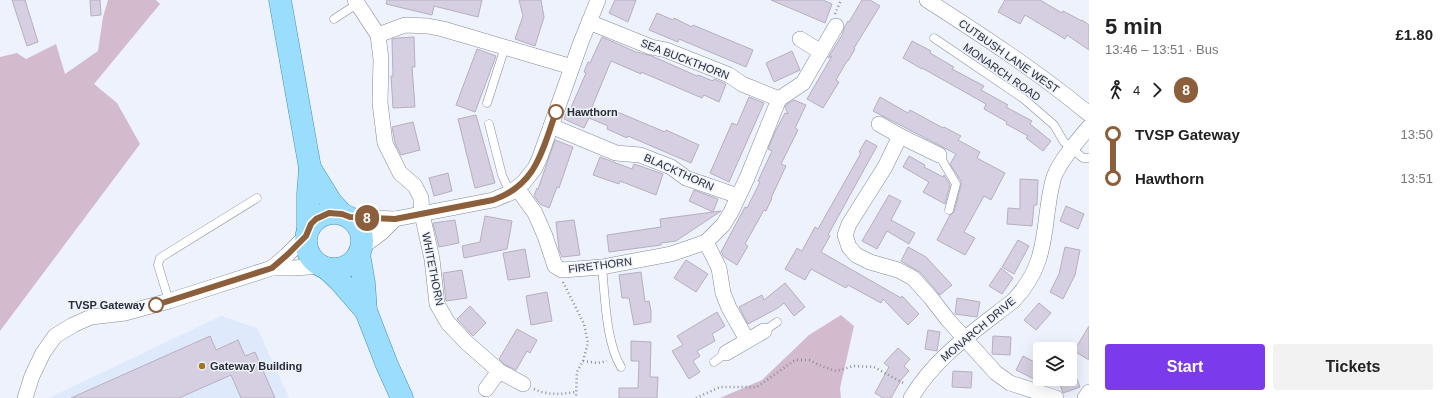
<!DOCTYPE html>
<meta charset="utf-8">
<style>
:root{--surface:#fff;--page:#f2f2f2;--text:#222;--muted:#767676;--accent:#7c3aed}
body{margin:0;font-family:Arial,sans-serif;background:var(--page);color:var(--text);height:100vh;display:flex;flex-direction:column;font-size:15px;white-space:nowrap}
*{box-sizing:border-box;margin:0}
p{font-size:13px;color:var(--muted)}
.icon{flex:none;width:22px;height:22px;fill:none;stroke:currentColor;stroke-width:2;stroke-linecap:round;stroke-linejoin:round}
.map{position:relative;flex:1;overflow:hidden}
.details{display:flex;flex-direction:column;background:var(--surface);width:360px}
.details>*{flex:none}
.badge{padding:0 8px;border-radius:13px;font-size:14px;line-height:26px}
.tools{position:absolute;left:1033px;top:342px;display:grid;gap:8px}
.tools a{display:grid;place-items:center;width:44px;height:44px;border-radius:4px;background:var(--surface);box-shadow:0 4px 16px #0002;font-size:20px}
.map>.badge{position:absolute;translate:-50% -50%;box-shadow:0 0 0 2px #fff}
.legs{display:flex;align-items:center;gap:6px;height:44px;padding:0 16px;font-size:13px}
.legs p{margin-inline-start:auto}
.summary{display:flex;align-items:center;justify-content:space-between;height:68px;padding:0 16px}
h1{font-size:22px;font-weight:700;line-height:30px}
.primary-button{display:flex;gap:8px;margin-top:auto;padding:8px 16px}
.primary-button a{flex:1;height:46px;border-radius:4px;background:var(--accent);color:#fff;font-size:16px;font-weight:700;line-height:46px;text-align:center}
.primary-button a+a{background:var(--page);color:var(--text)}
ul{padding:0 16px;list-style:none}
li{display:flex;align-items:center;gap:14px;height:44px;font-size:15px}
li i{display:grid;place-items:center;width:6px;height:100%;margin:0 5px;background:currentColor}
li i::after{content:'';width:10px;height:10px;margin:-5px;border:3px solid;border-radius:50%;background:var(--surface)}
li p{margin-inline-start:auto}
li:first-child i{background:linear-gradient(#0000 50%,currentColor 0)}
li:last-child i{background:linear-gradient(currentColor 50%,#0000 0)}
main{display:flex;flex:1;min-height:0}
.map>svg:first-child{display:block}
.built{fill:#dfe9fc}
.green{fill:#d3bacc}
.building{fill:#d5cfe1;stroke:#b5afc1}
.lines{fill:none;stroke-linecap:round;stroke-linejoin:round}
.lane-casing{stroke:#838a9a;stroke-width:9}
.street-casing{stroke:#838a9a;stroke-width:16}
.primary-casing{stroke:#4791b5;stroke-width:23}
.path{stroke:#8b8f97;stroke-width:2.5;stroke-dasharray:1 3;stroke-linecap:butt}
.lane{stroke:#fff;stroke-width:8}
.street{stroke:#fff;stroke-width:15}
.primary{stroke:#9addfd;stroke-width:22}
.line-1-casing{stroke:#fff;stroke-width:9}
.line-1{stroke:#8b5e3c;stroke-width:6}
.stop-1-dot{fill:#fff;stroke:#8b5e3c;stroke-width:2}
.poi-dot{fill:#a07625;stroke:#edf2fc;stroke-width:1.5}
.labels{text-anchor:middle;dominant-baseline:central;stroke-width:3;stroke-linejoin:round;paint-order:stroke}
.street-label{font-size:11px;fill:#2a2d33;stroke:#edf2fc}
.stop-label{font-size:11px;font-weight:bold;fill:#2a2d33;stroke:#edf2fc;text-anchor:start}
.poi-label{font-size:11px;font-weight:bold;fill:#2a2d33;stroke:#edf2fc;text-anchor:start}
</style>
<main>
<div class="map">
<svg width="1089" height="398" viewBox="0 0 1089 398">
<rect width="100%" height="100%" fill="#edf2fc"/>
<polygon class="built" points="221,316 257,328 289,398 51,398 51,397"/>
<g class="green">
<polygon points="108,0 156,0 160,4 94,84 117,103 140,144 0,331 0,57 17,53 26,59 56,44 65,74 98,51 103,17"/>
<polygon points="841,315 854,326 840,388 841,398 720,398 762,380 809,335"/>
</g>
<g class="building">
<polygon points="12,0 25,0 38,42 27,46"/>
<polygon points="90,0 100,0 101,15 91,16"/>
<polygon points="387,0 482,0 478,17 434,6 432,15 386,4"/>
<polygon points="519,0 541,0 544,17 535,46 515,39 523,16"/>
<polygon points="615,0 636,0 628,22 609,13"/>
<polygon points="771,0 823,0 832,4 825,23"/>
<polygon points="862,0 870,0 880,6 854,48 855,49 848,61 847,61 836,80 839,82 823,108 807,99 832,56 828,58 842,35 845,26 848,21 849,22"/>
<polygon points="1005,0 1040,0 1062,13 1063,11 1082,21 1082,20 1089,25 1089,50 1067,35 1065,39 1025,15 1020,24 998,12"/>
<polygon points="657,13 673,20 674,18 692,27 693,25 753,50 746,67 679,39 678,42 649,30"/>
<polygon points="414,37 415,67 412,67 415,107 393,108 391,76 393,76 392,39 397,38"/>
<polygon points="602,37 636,52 652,56 697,76 698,75 713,81 714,79 726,84 719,102 704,95 702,98 641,72 641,74 611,61 592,107 613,116 615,111 665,132 666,130 699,145 691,163 628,136 627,138 607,129 608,126 589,118 584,128 564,119 568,109 570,110 586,73 584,72 588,62 590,63"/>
<polygon points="912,41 931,51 930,53 954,67 952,69 984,86 981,90 1008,105 1006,107 1032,121 1030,124 1051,141 1043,151 1026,138 1028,136 1006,124 1007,122 984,109 986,104 922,68 922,69 903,58"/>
<polygon points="477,49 496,56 475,112 456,105"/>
<polygon points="792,51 800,70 774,82 766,63"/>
<polygon points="749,97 764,103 729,182 710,173 732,123 737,125"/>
<polygon points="880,97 908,113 910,110 943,128 944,127 961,136 958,140 980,152 977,158 1005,173 991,200 984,196 964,232 975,238 965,255 937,240 950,215 954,212 961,185 961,181 950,164 956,154 873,111"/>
<polygon points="794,100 806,105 795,128 798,130 781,164 786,166 771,198 772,198 766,211 764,210 745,244 748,246 737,265 724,257 721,252 745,207 747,208 760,182 758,181 772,151 768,149 775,132 785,113 788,114 785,107 786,105"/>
<polygon points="476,115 495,183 475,188 458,119"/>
<polygon points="413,122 420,150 401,155 395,143 392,127"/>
<polygon points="555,140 573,147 559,188 557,187 549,208 540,204 534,196 537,188 538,189"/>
<polygon points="866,140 877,146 828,235 830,236 821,252 901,298 902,296 919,314 908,325 883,299 881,303 848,285 846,288 811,269 805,280 785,269 797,248 802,251 815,227 818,229 861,153 859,152"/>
<polygon points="909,156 925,165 924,167 943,177 944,175 950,185 945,204 923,192 929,182 903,167"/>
<polygon points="600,157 632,169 634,164 663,174 656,195 620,181 619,184 593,175"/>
<polygon points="448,173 452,191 434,196 429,178"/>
<polygon points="1020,179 1038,180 1037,205 1034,205 1032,226 1007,224 1008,208 1020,209"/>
<polygon points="694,190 718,199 713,212 689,201"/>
<polygon points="889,195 901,201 891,220 915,233 909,244 887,231 877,249 862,241"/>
<polygon points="1066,206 1084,214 1078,229 1060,221"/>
<polygon points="721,211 676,241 661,243 661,245 609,252 607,235 661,227 660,219"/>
<polygon points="485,216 512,221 507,249 464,258 462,246 480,242"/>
<polygon points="455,220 459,243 439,247 433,223"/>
<polygon points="574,220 580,255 562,257 559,250 556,222"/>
<polygon points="1018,240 1029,246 1014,274 1002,267"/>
<polygon points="908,247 926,257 952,285 940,295 920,272 901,261"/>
<polygon points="1065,247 1080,250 1075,275 1063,299 1050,292 1059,274"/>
<polygon points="525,249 530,277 508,280 503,253"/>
<polygon points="686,260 708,274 696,292 674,278"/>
<polygon points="1001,268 1013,278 1002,294 989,286"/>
<polygon points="462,270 467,298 446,301 443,273"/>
<polygon points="641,272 645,302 649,301 651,311 651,322 634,325 629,298 622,298 619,275"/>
<polygon points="785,283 805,307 794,316 784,303 778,308 748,324 739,307 762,295 764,300"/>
<polygon points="547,292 552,321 531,325 526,296"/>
<polygon points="957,298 980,302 977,317 955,314"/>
<polygon points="1039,303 1051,313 1036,330 1024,320"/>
<polygon points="470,306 486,323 473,336 457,319"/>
<polygon points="717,312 725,326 712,334 715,341 697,351 700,356 693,361 700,372 689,379 672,351 683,345 677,336"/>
<polygon points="1089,326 1089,360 1074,351"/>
<polygon points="517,329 537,340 530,353 527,351 516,370 504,364 499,359"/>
<polygon points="928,330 940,332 937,351 925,349"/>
<polygon points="210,336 216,350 238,340 245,356 255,352 275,398 241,398 231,375 179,398 71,398"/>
<polygon points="993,336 1011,337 1010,355 992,354"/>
<polygon points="631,341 651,342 650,377 658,377 657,398 619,398 619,388 638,388 639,361 631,361"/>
<polygon points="898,348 910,359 904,366 909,371 901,380 891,398 883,398 875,393 889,367 884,363"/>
<polygon points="1023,356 1040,365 1040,372 1036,380 1016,370"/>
<polygon points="953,371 972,372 971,388 952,387"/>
<polygon points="1058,379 1077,379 1080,387 1063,393"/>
</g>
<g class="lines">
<g class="lane-casing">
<g id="lane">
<polyline points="334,19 357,4"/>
<polyline points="934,38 1024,99 1054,125 1064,142 1083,158 1089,158"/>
<polyline points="487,103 505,47"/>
<polyline points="489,124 502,175 510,193"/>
<polyline points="939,155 956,184 949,210"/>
<path d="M602 267C605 296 606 343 621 367"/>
<polyline points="169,301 158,265 160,258 257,198"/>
<polyline points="764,331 777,322"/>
<polyline points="714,362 726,353"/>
</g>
</g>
<g class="street-casing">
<g id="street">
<polyline points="355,0 378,35 381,59 380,103 385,143 400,173 415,186 421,198 422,214 432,259 437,304 448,323 466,342 499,371 523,384"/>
<path d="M927 0C983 36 1038 72 1089 114"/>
<polyline points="589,22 651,47 666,50 729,75 742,84 779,99"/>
<polyline points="378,35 405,25 428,26 443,29 572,67"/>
<polyline points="800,39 821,52"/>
<polyline points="879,124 900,136"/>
<polyline points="551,126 616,153 640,155 671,167 686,178 738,196"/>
<polyline points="939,155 900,136 885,167 849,224 845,235 849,247 856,255 870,262 898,270 913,278 931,298 948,320 996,373 1010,383 1056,398"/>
<polyline points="517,188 535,213 545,236 555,266 562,270 602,267 671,254 706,242 723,225 731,212 747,178 779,99 803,83 836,26"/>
<polyline points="350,217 395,219 493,200 510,193 524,182 535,168 540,157 581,42 598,0"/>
<polyline points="706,242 719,268 723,293 729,308 747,340"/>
<polyline points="362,247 381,233 395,219"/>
<polyline points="272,268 287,255 306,236"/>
<polyline points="726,353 764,331"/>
<polyline points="486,389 499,371"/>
<polyline points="25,398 32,376 43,353 55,336 73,325 91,317 125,313 169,301 272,268 294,268 321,266"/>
<path d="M911 398C935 357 976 330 1013 301 1039 274 1043 249 1047 214 1049 201 1050 189 1054 177 1059 162 1078 140 1089 127"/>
<polyline points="1085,398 1089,392"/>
</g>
</g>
<g class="primary-casing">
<g id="primary">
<polyline points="280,0 310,168 308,194 308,229"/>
<polyline points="310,168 331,202 342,214"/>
<circle cx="334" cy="241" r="28"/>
<polyline points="359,254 364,283 366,311 387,365 402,398"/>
<polyline points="326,268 339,280 366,311"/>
</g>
</g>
<g class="path">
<polyline points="835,14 841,0"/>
<polyline points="563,282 584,324 588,343 583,361 577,372 576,398"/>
<polyline points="583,361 598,363 607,361"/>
<path d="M534 389C549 396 561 394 576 392"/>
<polyline points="696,398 720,387 757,387 795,360 809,360 824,367 836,371 854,366 874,367 905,384"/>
</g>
<use href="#lane" class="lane"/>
<use href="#street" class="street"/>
<use href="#primary" class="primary"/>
</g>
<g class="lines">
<g class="line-1-casing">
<path id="line-1" d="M156 305 272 268 287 255 306 236 311 224 316 219 329 213 342 214 350 217 395 219 493 200C537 185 542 150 556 112"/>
</g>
<use href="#line-1" class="line-1"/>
</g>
<g class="stop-1-dot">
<circle cx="556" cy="112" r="7"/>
<circle cx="156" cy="305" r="7"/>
</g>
<circle class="poi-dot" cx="202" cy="366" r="4"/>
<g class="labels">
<g class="street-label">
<text transform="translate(1009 56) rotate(35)">CUTBUSH LANE WEST</text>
<text transform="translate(685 59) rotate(21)">SEA BUCKTHORN</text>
<text transform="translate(1002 72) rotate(35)">MONARCH ROAD</text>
<text transform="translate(679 172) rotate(24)">BLACKTHORN</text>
<text transform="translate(600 265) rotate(-7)">FIRETHORN</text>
<text transform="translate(433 269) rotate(79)">WHITETHORN</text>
<text transform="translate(978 329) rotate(-40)">MONARCH DRIVE</text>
</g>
<g class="stop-label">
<text x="567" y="112">Hawthorn</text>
<text x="145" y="305" text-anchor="end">TVSP Gateway</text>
</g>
<g class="poi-label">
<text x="210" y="366">Gateway Building</text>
</g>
</g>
</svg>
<div class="tools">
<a><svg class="icon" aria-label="layers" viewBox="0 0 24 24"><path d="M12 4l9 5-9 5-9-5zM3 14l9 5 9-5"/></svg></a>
</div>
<b class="badge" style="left:367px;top:218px;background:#8b5e3c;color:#fff">8</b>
</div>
<section class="details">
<div class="summary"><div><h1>5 min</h1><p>13:46 – 13:51 · Bus</p></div><b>£1.80</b></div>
<div class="legs"><svg class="icon" aria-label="walk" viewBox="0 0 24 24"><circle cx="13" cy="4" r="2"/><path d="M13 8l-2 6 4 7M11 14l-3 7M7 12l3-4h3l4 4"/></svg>4<svg class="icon" aria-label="forward" viewBox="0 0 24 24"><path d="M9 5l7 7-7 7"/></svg><b class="badge" style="background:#8b5e3c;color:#fff">8</b></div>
<ul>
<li><i style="color:#8b5e3c"></i><b>TVSP Gateway</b><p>13:50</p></li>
<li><i style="color:#8b5e3c"></i><b>Hawthorn</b><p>13:51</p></li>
</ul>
<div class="primary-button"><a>Start</a><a>Tickets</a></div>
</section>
</main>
